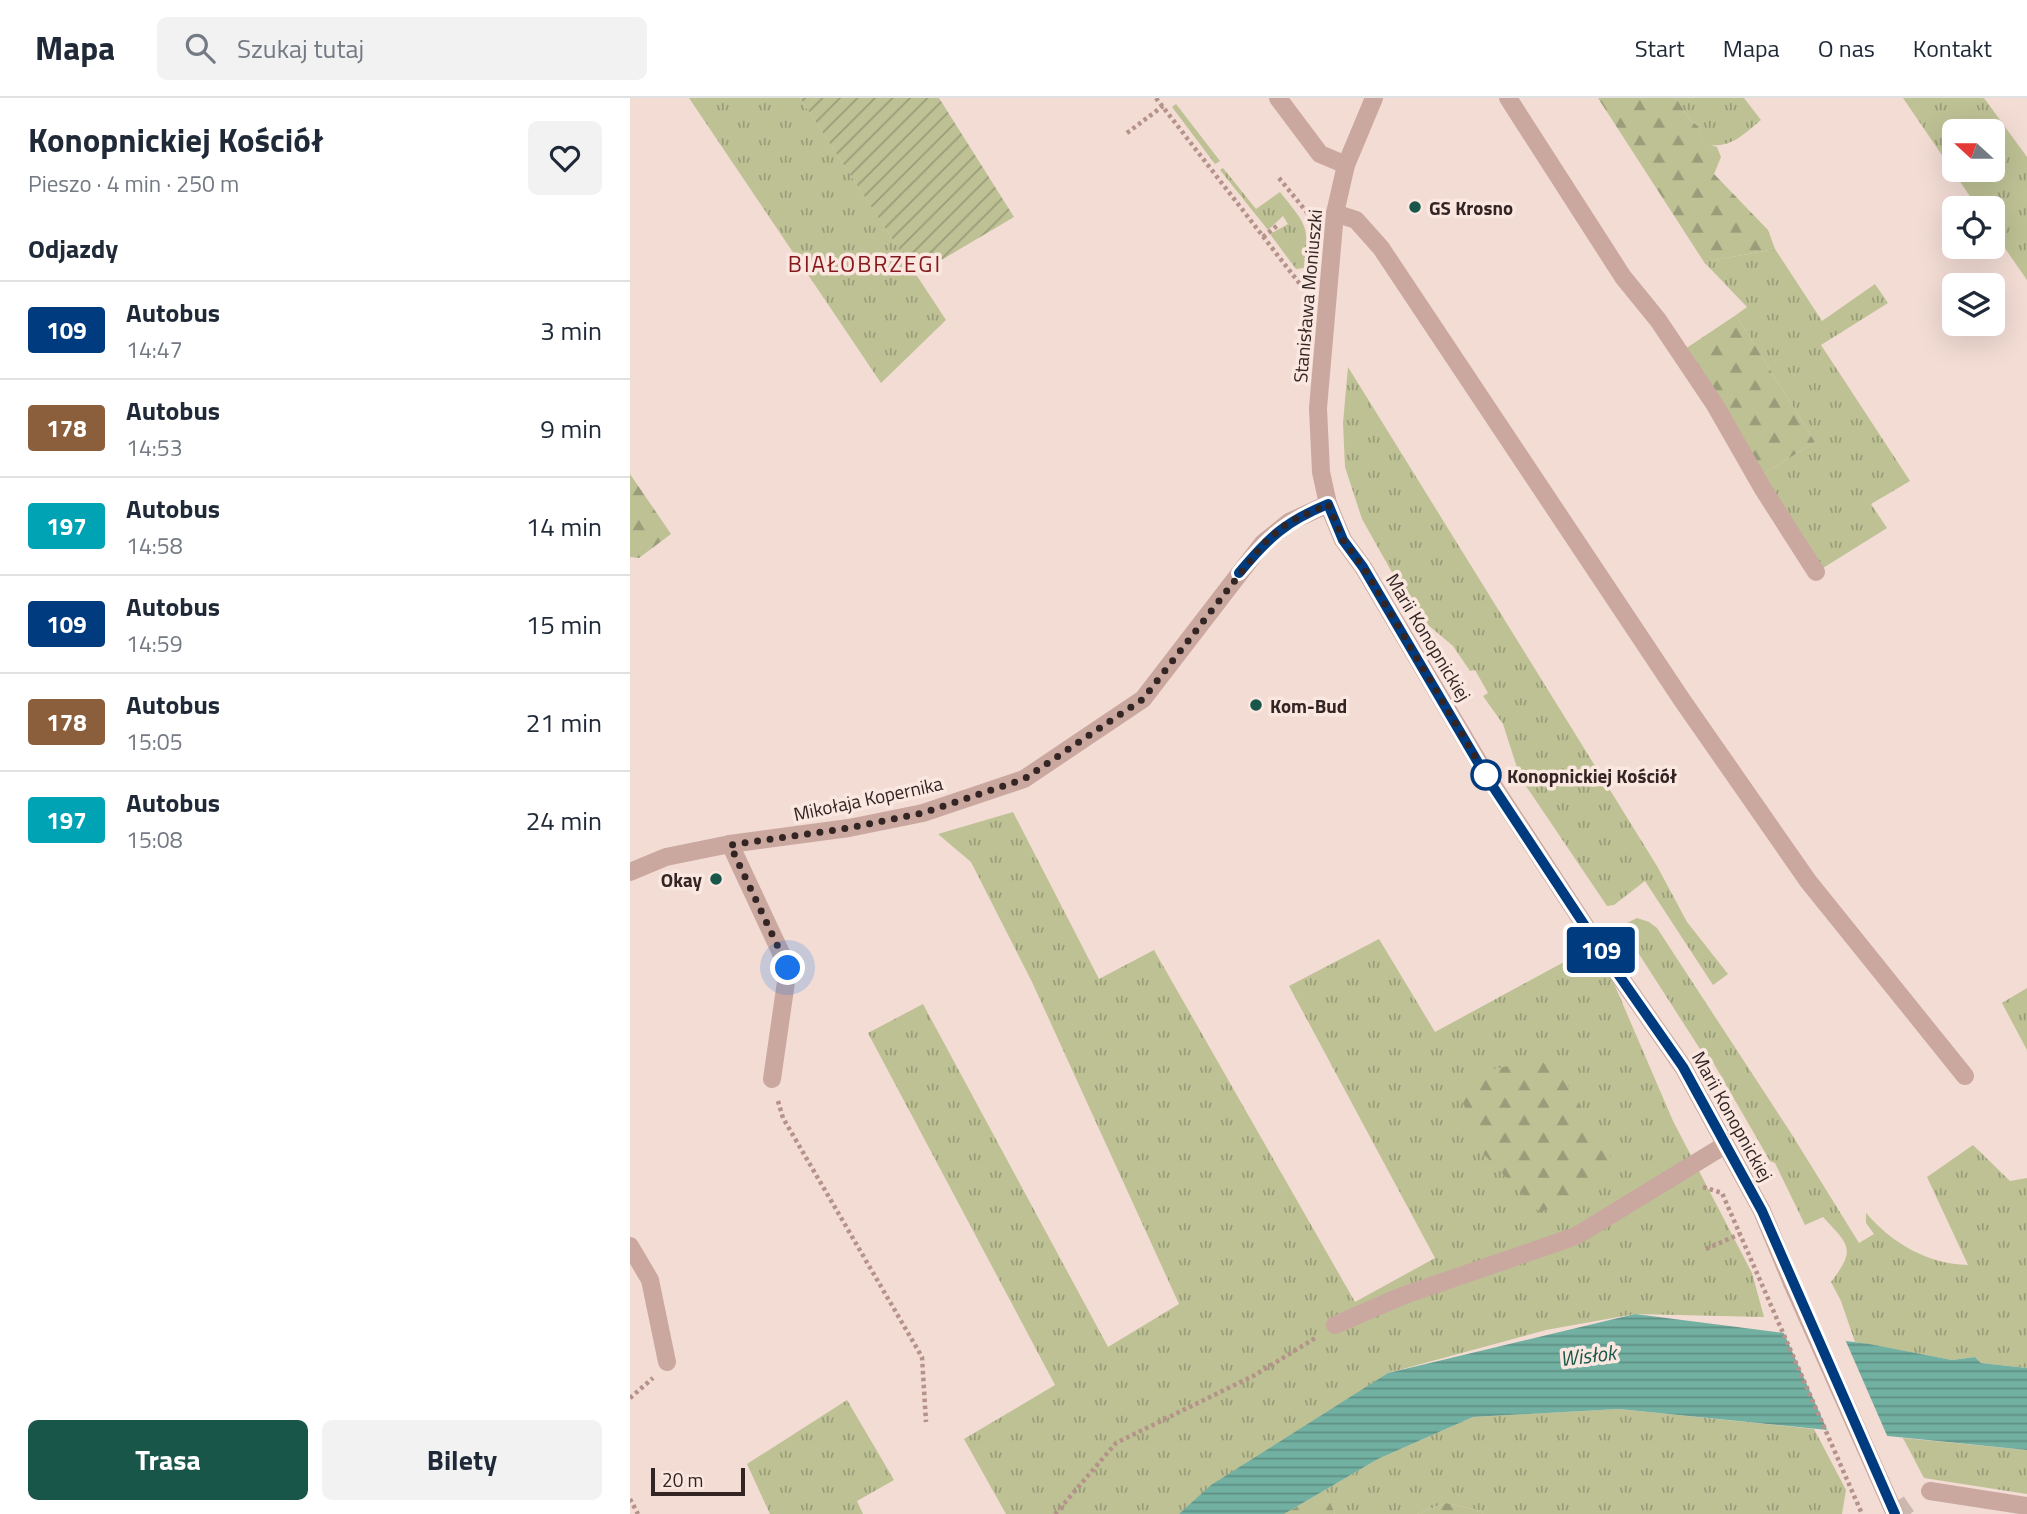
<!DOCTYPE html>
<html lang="pl">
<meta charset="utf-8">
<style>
:root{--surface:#fff;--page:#f2f2f3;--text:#1f2937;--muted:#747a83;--line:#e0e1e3;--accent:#18564a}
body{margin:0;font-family:"Titillium Web",sans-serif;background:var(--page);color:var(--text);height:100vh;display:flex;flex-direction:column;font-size:26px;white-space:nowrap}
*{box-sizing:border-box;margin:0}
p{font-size:23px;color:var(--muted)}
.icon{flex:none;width:38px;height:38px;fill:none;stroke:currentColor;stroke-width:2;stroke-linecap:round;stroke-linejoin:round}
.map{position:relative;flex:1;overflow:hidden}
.drawer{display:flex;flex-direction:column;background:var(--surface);width:630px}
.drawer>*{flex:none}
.badge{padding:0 14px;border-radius:5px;font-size:24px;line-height:46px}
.needle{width:46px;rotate:291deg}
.buttons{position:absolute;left:1312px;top:21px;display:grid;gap:14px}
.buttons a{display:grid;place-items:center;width:63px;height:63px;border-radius:10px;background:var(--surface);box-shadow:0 7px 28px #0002;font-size:35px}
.scale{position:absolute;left:21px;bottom:18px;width:94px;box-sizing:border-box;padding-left:7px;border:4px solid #332524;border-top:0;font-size:19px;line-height:24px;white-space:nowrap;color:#332524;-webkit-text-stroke:5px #f9e7e0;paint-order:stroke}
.you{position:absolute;width:35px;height:35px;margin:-18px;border:5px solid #fff;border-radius:50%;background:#1a73e8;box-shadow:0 0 0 10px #1a73e833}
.map>.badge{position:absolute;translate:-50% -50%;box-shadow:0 0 0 4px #fff}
h2{padding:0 28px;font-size:26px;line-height:63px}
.round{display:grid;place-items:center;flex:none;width:74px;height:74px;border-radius:10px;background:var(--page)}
.headline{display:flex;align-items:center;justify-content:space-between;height:119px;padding:0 28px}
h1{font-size:33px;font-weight:700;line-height:52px}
.primary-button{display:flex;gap:14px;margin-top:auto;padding:14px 28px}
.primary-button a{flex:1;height:80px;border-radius:10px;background:var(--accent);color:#fff;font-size:28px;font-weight:700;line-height:80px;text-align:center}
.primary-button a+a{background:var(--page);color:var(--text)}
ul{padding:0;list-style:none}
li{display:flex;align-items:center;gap:21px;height:98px;padding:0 28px;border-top:2px solid var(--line)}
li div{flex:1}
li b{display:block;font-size:26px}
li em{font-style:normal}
li .badge{min-width:77px;font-weight:700;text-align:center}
header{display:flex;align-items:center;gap:42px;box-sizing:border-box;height:98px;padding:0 35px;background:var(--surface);border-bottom:2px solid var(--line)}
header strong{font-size:33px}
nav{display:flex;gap:38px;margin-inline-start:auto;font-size:24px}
.search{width:490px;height:63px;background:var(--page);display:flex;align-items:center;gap:18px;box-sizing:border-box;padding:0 24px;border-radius:10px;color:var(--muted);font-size:26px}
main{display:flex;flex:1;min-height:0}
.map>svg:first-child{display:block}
.grass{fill:url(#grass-tufts);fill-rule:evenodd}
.forest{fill:url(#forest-firs)}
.garden{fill:url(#garden-furrows)}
.water{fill:url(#water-rules)}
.pier{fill:#f2dcd4}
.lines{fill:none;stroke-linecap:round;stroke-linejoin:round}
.street-tunnel{stroke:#ccb7b1;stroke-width:18;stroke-dasharray:18 9;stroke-linecap:butt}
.path{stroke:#b5928a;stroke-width:4.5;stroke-dasharray:3.5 3.5;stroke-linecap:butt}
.lane{stroke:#caa8a0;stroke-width:18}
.street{stroke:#caa8a0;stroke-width:18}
.street-bridge{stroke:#caa8a0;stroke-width:18}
.line-casing{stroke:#fff;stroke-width:16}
.line{stroke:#003b80;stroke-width:10}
.walk{stroke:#332524;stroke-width:7;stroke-dasharray:0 12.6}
.poi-dot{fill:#18564a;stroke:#f9e7e0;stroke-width:2.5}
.stop-dot{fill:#fff;stroke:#003b80;stroke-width:3.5}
.labels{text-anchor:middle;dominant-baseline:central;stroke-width:7;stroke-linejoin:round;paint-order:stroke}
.poi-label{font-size:19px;font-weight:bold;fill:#332524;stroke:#f9e7e0;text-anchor:start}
.street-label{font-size:19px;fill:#332524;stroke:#f9e7e0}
.stop-label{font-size:19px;font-weight:bold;fill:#332524;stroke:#f9e7e0;text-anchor:start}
.water-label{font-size:21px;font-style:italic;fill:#18564a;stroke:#f9e7e0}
.quarter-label{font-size:23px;letter-spacing:2px;fill:#86191b;stroke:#f9e7e0}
</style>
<header>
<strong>Mapa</strong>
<div class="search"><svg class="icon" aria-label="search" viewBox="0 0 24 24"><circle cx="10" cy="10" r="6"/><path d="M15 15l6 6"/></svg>Szukaj tutaj</div>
<nav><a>Start</a><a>Mapa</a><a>O nas</a><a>Kontakt</a></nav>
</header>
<main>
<section class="drawer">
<div class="headline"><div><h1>Konopnickiej Kościół</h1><p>Pieszo · 4 min · 250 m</p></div><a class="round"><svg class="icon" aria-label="heart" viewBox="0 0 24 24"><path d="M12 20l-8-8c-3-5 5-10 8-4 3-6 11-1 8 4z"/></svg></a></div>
<h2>Odjazdy</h2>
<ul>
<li><span class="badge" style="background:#003b80;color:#fff">109</span><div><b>Autobus</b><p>14:47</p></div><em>3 min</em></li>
<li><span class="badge" style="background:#8b5e3c;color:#fff">178</span><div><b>Autobus</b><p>14:53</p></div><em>9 min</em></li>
<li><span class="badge" style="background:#00a3b4;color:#fff">197</span><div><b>Autobus</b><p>14:58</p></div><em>14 min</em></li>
<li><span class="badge" style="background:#003b80;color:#fff">109</span><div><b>Autobus</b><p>14:59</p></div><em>15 min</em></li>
<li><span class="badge" style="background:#8b5e3c;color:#fff">178</span><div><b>Autobus</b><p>15:05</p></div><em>21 min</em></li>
<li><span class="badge" style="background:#00a3b4;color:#fff">197</span><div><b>Autobus</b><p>15:08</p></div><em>24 min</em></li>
</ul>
<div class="primary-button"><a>Trasa</a><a>Bilety</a></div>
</section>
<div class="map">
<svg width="1397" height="1416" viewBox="0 0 1397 1416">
<defs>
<pattern id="grass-tufts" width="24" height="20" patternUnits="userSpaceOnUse" patternTransform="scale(1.75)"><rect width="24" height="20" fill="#bdc194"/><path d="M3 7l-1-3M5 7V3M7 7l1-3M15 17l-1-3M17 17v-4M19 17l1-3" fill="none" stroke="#9a9d79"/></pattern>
<pattern id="forest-firs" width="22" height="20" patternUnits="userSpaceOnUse" patternTransform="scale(1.75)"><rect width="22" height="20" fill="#bdc194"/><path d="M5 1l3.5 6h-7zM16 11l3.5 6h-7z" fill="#9a9d79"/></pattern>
<pattern id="garden-furrows" width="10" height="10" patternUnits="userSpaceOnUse" patternTransform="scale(1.75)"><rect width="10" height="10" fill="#bdc194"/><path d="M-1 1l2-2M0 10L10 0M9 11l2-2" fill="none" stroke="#9a9d79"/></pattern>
<pattern id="water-rules" width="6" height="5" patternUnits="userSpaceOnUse" patternTransform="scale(1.75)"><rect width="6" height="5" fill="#72b0a2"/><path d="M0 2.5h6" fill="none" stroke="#5e8f84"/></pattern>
</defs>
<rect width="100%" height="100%" fill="#f2dcd4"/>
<g class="grass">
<polygon points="59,0 170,0 316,222 251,285"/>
<path d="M1046 0H1114L1131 22C1113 37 1099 52 1074 46L1068 28 1060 22Z"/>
<path d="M1273 0H1354L1397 59V182L1363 133V110H1348ZM1325 33H1363V72H1325Z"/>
<polygon points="546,6 590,63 585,66 542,9"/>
<path d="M593 70 626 111 650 94C676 127 680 127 674 170L666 171 640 136 658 126 653 118 638 132 590 72Z"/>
<polygon points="1145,151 1192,223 1245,186 1258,205 1191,247 1280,383 1241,406 1257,430 1193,470 1132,377 1185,344 1106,217 1117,209 1074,164"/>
<polygon points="718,269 1027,768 1057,824 1098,876 1083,887 1015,783 984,807 977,808 890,679 873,626 853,598 858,595 845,572 840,573 823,548 791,521 782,510 732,421 715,369 713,325"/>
<polygon points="383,714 469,881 524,852 725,1204 805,1160 659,888 749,841 805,934 967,846 1043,1023 1122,1175 1134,1219 1005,1216 916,1232 758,1275 551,1416 376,1416 334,1341 425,1287 238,935 293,906 478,1249 549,1206 402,884 341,764 308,736"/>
<path d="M1007 820 1019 824 1027 830 1159 1032 1229 1145 1244 1136 1236 1125V1115C1262 1145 1297 1166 1338 1167L1297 1079 1343 1047 1380 1083 1397 1080V1270L1351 1265 1345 1259 1322 1262 1225 1244 1211 1203 1201 1184C1226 1151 1220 1148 1193 1119L1175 1127 1145 1065 1140 1063 1080 959 1070 951 991 828Z"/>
<polygon points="1397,890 1397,952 1372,905"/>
<polygon points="217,1302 264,1382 227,1403 233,1416 140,1416 117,1366"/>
<polygon points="989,1311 1184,1331 1216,1392 1212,1416 853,1416 851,1413 816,1405 787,1416 705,1416 695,1392 748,1361 843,1319"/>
<polygon points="1273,1340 1397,1352 1397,1396 1294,1380"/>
</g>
<g class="forest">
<polygon points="968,0 1046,0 1060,22 1068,28 1074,45 1087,49 1091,59 1084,76 1138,132 1145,151 1074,164"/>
<polygon points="1106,217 1185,344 1132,377 1049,255"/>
<polygon points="0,376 41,436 9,460 0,459"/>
<polygon points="921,959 988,1071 910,1115 846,1048 826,979"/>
<polygon points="695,1392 705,1416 654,1416"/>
<polygon points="816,1405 851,1413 853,1416 787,1416"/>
</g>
<polygon class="garden" points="170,0 309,0 384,119 286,177"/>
<polygon class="water" points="1005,1216 1239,1246 1322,1262 1345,1259 1351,1265 1397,1270 1397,1352 989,1311 843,1319 748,1361 654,1416 549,1416 581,1387 758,1275"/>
<polygon class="pier" points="1152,1231 1214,1239 1259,1342 1199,1336"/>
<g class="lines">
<polyline class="street-tunnel" points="1264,1416 1286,1401"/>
<g class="path">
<polyline points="526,0 673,190"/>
<polyline points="497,35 533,8"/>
<polyline points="649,80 680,118"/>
<polyline points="633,139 648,127"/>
<polyline points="148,1003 153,1020 292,1259 296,1324"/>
<polyline points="1073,1089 1092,1095 1232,1416"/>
<polyline points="1076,1151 1110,1136"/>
<polyline points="0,1300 23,1280"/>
<polyline points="0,1401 8,1416"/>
<polyline points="425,1416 486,1345 625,1277 687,1239"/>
</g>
<g class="lane">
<polyline points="648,0 690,56 716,67"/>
<polyline points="878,0 993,179 1028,222 1085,307 1133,391 1186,474"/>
<polyline points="705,115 726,122 751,150 1052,602 1178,783 1335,978"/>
<polyline points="100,746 158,870 142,981"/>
<polyline points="705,1227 772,1198 946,1138 1095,1047"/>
</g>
<g class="street">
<polyline points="744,0 716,67 705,115 688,310 691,374 698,406 713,442 733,469 857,678 967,846 1053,969 1132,1113 1162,1185"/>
<polyline points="0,774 36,759 100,746 219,730 293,715 394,681 513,601 633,445 659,424 698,406"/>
<polyline points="0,1148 20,1182 37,1264"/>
<polyline points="1300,1393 1397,1408"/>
</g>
<polyline class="street-bridge" points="1162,1185 1265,1416"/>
</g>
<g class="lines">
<g class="line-casing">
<path id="line" d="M609 475C639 439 655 424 698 406L713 442 733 469 856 678 967 846 1053 969 1132 1113 1265 1416"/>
</g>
<use href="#line" class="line"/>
<polyline class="walk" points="158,870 100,747 219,730 293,715 394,681 513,601 634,445 659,424 698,406 713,442 733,469 856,677"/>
</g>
<g class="poi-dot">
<circle cx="785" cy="109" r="7"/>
<circle cx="626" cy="607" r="7"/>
<circle cx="86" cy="781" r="7"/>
</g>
<circle class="stop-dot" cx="856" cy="677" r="14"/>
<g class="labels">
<g class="poi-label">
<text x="799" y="109">GS Krosno</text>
<text x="640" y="607">Kom-Bud</text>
<text x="72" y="781" text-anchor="end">Okay</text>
</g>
<g class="street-label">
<text transform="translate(677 198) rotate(-85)">Stanisława Moniuszki</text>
<text transform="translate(799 539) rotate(59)">Marii Konopnickiej</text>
<text transform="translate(238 700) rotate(-12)">Mikołaja Kopernika</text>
<text transform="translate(1103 1018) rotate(61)">Marii Konopnickiej</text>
</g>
<g class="stop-label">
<text x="877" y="677">Konopnickiej Kościół</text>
</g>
<g class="water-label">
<text transform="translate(958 1257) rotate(-7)">Wisłok</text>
</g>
<g class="quarter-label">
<text x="235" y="165">BIAŁOBRZEGI</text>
</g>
</g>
</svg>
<div class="buttons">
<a><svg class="needle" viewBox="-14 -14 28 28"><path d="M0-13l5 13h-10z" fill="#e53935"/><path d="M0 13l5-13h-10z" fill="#747a83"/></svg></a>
<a><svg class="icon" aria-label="locate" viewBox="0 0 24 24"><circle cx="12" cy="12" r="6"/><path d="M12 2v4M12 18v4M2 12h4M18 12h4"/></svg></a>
<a><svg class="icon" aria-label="layers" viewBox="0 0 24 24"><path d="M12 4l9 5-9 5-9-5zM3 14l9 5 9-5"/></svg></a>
</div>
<div class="scale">20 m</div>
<div class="you" style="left:158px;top:870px"></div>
<b class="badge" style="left:971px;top:852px;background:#003b80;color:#fff">109</b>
</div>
</main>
